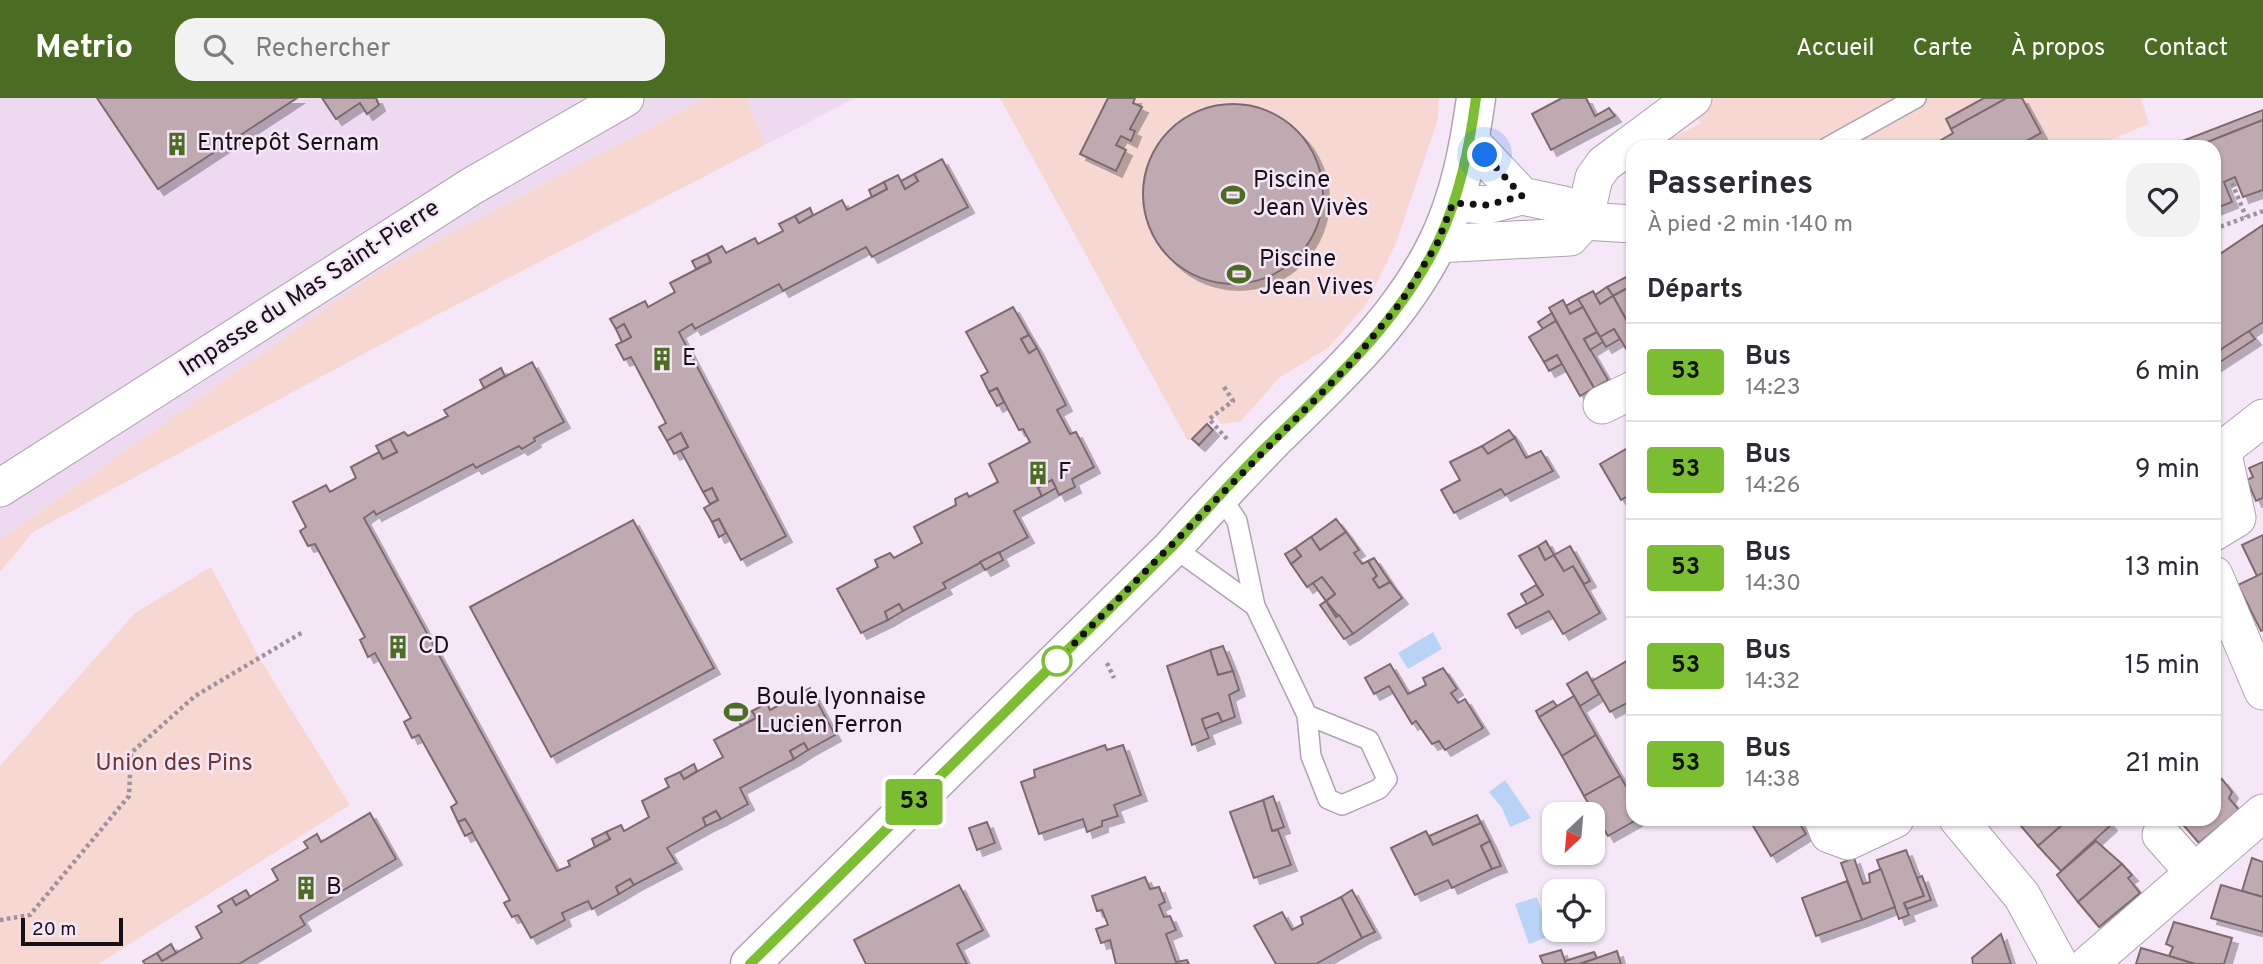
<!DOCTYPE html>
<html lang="fr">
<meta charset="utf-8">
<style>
:root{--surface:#fff;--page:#f2f2f3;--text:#2b2b33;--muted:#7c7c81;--line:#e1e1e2;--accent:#4b6c23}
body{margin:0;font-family:Overpass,sans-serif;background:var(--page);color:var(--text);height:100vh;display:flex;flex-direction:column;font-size:26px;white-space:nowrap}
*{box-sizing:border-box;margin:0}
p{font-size:23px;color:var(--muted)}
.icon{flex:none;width:38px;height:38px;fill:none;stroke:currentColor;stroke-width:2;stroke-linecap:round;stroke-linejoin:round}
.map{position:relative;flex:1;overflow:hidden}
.drawer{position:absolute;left:1626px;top:42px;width:595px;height:686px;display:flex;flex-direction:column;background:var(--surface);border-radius:21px;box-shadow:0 2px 5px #0004}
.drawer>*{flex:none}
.badge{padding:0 14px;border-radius:5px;font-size:24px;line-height:46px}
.needle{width:46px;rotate:206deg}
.controls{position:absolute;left:1542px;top:704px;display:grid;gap:14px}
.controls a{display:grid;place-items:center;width:63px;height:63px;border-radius:14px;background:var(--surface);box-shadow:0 2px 5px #0004;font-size:35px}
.scale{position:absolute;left:21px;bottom:18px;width:102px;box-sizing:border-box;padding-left:7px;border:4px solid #151116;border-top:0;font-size:19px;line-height:24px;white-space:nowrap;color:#151116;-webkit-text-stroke:5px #f6e7f8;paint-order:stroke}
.you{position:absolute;width:35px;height:35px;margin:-18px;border:5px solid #fff;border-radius:50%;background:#1a73e8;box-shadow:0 0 0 10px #1a73e833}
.map>.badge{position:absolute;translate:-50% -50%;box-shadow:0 0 0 4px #fff}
h2{padding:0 21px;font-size:26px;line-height:63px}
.round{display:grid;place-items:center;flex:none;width:74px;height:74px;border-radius:21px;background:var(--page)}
.overview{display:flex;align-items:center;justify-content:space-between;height:119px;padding:0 21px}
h1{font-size:33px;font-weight:700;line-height:52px}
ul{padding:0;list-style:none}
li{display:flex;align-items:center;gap:21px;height:98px;padding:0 21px;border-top:2px solid var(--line)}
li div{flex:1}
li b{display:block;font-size:26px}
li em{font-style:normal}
li .badge{min-width:77px;font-weight:700;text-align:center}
header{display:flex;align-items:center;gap:42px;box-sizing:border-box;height:98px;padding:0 35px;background:var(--accent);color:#fff}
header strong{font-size:33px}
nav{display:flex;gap:38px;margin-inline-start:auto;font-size:24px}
.search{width:490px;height:63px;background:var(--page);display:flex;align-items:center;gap:18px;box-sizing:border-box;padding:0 24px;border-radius:21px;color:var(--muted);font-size:26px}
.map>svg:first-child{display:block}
.built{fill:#eddaf0}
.green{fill:#f6d7d1}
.water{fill:#b9d3f6}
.building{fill:#bfaab1;stroke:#7d6970;stroke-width:2;filter:url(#shadow)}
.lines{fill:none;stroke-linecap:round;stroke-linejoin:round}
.service-casing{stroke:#afa2b1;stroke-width:22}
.minor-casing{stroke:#afa2b1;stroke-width:39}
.tertiary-casing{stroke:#afa2b1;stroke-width:41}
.path{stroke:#9d929e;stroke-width:4.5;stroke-dasharray:3.5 3.5;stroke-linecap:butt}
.service{stroke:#fff;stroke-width:19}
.minor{stroke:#fff;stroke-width:37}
.tertiary{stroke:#fff;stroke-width:38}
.line-casing{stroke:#fff;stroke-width:16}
.line{stroke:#7bbe31;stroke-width:10}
.walk{stroke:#151116;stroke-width:7;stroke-dasharray:0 12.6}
.stop-dot{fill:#fff;stroke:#7bbe31;stroke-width:3.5}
.labels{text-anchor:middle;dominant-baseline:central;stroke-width:5;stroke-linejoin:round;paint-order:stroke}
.poi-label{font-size:24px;fill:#151116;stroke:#f6e7f8;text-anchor:start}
.street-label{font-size:24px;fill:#151116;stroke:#f6e7f8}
.park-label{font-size:24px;fill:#72362e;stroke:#f6e7f8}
</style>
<header>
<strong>Metrio</strong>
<div class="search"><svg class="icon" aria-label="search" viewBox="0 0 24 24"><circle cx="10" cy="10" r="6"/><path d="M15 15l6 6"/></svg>Rechercher</div>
<nav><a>Accueil</a><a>Carte</a><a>À propos</a><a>Contact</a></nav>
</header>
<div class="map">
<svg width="2263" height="866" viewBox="0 0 2263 866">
<defs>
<filter id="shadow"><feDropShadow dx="6" dy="6" stdDeviation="0" flood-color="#0004"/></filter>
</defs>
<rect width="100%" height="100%" fill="#f6e7f8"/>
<g class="built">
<polygon points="0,0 705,0 373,177 0,442"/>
<polygon points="747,0 855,0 765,47"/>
</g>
<g class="green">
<polygon points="705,0 747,0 765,47 406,233 33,434 0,474 0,442 373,177"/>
<polygon points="1000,0 1439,0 1438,21 1396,145 1366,207 1328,250 1280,279 1241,323 1221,326 1216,318 1188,343"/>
<polygon points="1710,0 2141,0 2149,26 2093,49 1671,49 1667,42 1701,25 1693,13"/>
<polygon points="211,469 260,561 350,707 98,866 0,866 0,668 135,515"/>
</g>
<g class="water">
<polygon points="1433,534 1442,551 1408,571 1398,555"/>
<polygon points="1505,682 1531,720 1510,729 1502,710 1489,694"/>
<polygon points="1537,799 1550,838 1529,846 1515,806"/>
</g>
<g class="building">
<polygon points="97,0 297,0 158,91"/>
<polygon points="322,0 376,0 379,7 367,16 360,5 336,21"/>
<polygon points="1108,0 1135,0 1133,5 1142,9 1130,31 1135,33 1131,43 1121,38 1116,47 1126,52 1116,73 1080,56"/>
<polygon points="1562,0 1586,0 1595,18 1609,10 1615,18 1551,52 1532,16"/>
<polygon points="1984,0 2007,0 1951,31 1946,21"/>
<polygon points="2007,0 2022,0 2041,35 2015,49 1939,49 1936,45 1953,35 1951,31"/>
<circle cx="1233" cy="96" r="90"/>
<polygon points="2263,12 2263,22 2195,49 2167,49"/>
<polygon points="2263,22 2263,92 2243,99 2235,79 2224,84 2232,104 2214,111 2214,49 2195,49"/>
<polygon points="942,61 968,109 872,159 866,149 783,193 779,186 695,231 692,226 679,234 786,438 741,462 719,421 712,424 704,410 718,402 712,390 703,394 681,353 688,349 681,335 667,343 659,329 666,325 631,259 624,262 616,247 631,239 624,226 616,231 610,221 645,203 648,209 675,194 670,185 711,164 707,156 722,148 726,155 755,140 758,146 783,133 779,126 795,118 799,125 842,102 847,112 887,91 884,84 898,77 905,91 918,83 914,76"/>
<polygon points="914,76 918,83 905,91 901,83"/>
<polygon points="884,84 887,91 872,99 869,92"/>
<polygon points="810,110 813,117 799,125 795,118"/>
<polygon points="2263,127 2263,224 2214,256 2214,160"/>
<polygon points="707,156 711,164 696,171 692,163"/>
<polygon points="1628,178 1633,187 1613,198 1607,189"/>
<polygon points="1633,187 1633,234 1613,198"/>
<polygon points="1607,189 1613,198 1600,206 1595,197"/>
<polygon points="1593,193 1600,206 1613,198 1633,234 1633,262 1614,231 1600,239 1597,234 1578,201"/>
<polygon points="1578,201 1583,209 1570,216 1566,208"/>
<polygon points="1563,202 1570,216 1583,209 1597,234 1584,241 1608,282 1594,290 1549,210"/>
<polygon points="1013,209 1029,237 1021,241 1029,255 1037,250 1066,307 1057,312 1070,336 1076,334 1094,369 1072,381 1075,389 1059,397 1052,382 1038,390 1042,398 1014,413 1028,439 943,485 946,490 903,513 899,506 885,514 888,522 861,535 837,491 878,469 875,462 890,455 894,460 922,445 914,429 956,407 955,401 967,395 969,399 998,384 989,366 1030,344 1023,331 1019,332 997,290 989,294 981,278 988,274 966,234"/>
<polygon points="1552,215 1556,223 1543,231 1538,224"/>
<polygon points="1556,223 1594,290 1580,298 1557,257 1544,264 1529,239"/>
<polygon points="624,226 631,239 622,244 616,231"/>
<polygon points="1614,231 1620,241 1606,249 1600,239"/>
<polygon points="2249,233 2255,241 2214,268 2214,256"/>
<polygon points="1597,234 1603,244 1590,252 1584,241"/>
<polygon points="1029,237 1037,250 1029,255 1021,241"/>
<polygon points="1557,257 1562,266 1549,273 1544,264"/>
<polygon points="532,264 564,324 534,340 535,343 522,351 519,348 476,370 473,366 376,417 374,413 364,420 557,773 570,768 568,763 610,741 606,734 621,727 624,733 649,719 642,703 669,689 665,681 680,674 684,681 723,659 714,642 756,620 752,613 767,605 770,612 810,590 835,637 808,652 804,645 790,653 794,661 740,690 748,706 721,721 716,713 703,720 706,728 667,750 676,765 634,787 630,781 616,789 619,796 592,811 588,803 562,815 565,822 531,840 518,817 512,819 504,805 510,802 465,721 458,724 451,709 457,705 419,637 412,640 404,624 411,620 375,555 368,559 360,542 365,539 315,446 308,448 300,433 306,429 293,404 326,387 330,394 356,380 351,369 379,354 383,361 397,354 390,341 404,334 408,338 448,318 444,312"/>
<polygon points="501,270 505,278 484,290 480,282"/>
<polygon points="997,290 1004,304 997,308 989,294"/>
<polygon points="1207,326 1213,332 1199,347 1192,341"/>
<polygon points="1509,332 1515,340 1488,356 1482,348"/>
<polygon points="681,335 688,349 674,356 667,343"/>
<polygon points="1515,340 1526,360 1541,353 1553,373 1505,397 1501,391 1454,415 1441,392 1460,382 1450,364 1482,348 1488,356"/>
<polygon points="390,341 397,354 383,361 376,348"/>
<polygon points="1633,347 1633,395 1621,402 1600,366"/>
<polygon points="2263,364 2263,400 2256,403 2247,382 2253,379 2249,370"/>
<polygon points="1052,382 1056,390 1042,398 1038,390"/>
<polygon points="712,390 718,402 710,406 703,394"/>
<polygon points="719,421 726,435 719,439 712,424"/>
<polygon points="1336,421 1346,434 1320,452 1311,439"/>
<polygon points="633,422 714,570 551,659 470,509"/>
<polygon points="1346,434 1359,452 1354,455 1362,466 1368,463 1377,478 1373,481 1379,490 1390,484 1402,500 1353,536 1326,503 1335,496 1322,479 1307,489 1291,466 1301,458 1295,450 1311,439 1320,452"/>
<polygon points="2263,437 2263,475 2257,478 2242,447"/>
<polygon points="1546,443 1554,457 1545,462 1538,448"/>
<polygon points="1538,448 1545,462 1554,457 1564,473 1573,468 1600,515 1563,536 1549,513 1516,530 1508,516 1543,497 1519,458"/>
<polygon points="1570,448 1590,483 1584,486 1573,468 1564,473 1554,457"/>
<polygon points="1295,450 1301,458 1291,466 1285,456"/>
<polygon points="999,454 1003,462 985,472 980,464"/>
<polygon points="1374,460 1390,484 1379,490 1373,481 1377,478 1368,463"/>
<polygon points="2263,475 2263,532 2261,533 2238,487"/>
<polygon points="1322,479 1335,496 1326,503 1313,485"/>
<polygon points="1536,487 1543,497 1527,506 1521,496"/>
<polygon points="1326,503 1336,519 1339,517 1353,536 1344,541 1320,507"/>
<polygon points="899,506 903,513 888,522 885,514"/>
<polygon points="1223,548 1233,573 1218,577 1210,552"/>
<polygon points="1210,552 1218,577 1233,573 1239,592 1229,597 1235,619 1222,624 1218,615 1202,621 1209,640 1192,647 1167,568"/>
<polygon points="1632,560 1633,602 1610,614 1592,583"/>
<polygon points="1390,566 1408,596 1426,587 1423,580 1443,570 1457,591 1451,595 1458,605 1465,601 1483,630 1445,652 1439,643 1432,646 1416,623 1412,626 1389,588 1374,596 1365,580"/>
<polygon points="1587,574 1599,596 1580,608 1567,586"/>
<polygon points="1574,598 1596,637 1562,658 1539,619"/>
<polygon points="1553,603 1557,608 1539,619 1536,613"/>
<polygon points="752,613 756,620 741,628 737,620"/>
<polygon points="1218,615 1222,624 1205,631 1202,621"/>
<polygon points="1596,637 1620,678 1584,698 1562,658"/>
<polygon points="804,645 808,652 794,661 790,653"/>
<polygon points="1105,647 1107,652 1123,647 1141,697 1114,707 1118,718 1102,723 1102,728 1087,734 1083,721 1039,736 1021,684 1035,679 1034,672"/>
<polygon points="694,666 697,673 684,681 680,674"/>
<polygon points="1620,678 1633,700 1633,721 1638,721 1608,738 1584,698"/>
<polygon points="2222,681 2232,694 2229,700 2239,712 2199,745 2178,721 2214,721 2214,688"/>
<polygon points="1273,698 1284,729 1272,733 1263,702"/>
<polygon points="1263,702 1272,733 1278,732 1291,767 1254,780 1230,714"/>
<polygon points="716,713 721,721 706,728 703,720"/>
<polygon points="370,715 396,761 300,818 305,827 239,866 145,866 143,863 157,855 162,863 202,840 196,829 222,814 218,808 232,800 236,807 278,782 272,771 308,750 304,744 317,736 321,744"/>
<polygon points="1477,717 1481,725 1433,747 1429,738"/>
<polygon points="465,721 473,734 465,738 458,724"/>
<polygon points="1749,721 1797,721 1806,736 1771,758"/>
<polygon points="2015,721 2069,721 2038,748"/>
<polygon points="2069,721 2106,721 2111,727 2061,773 2038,748"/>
<polygon points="987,724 995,745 977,752 969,730"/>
<polygon points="1481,725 1490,743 1481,748 1492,771 1452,790 1448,782 1415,797 1391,750 1426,733 1433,747"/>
<polygon points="606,734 610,741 595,749 592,741"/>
<polygon points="1490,743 1501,768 1492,771 1481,748"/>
<polygon points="2096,743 2122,766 2078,804 2057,777"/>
<polygon points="1906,752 1924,798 1904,805 1909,817 1899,821 1877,762"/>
<polygon points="1854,760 1863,786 1870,784 1869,776 1881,771 1895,809 1862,822 1841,765"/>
<polygon points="2252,760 2263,764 2263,799 2242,793"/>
<polygon points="2122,766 2132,777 2128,780 2140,795 2099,829 2078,804"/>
<polygon points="1922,778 1931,802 1907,811 1904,805 1924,798 1917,780"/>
<polygon points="1145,779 1150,791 1159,789 1165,804 1159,807 1164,819 1170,818 1176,832 1166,836 1176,864 1187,862 1189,866 1116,866 1110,842 1101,845 1096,831 1108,827 1102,812 1097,813 1092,798"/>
<polygon points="630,781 634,787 619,796 616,789"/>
<polygon points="1847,783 1862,822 1816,838 1802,800"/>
<polygon points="959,787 983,832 957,846 967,866 866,866 854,842"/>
<polygon points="2221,787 2263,799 2263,834 2211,820"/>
<polygon points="246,792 250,799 236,807 232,800"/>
<polygon points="1352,792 1375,834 1362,840 1341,799"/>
<polygon points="1341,799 1362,840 1316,866 1276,866 1254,828 1282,814 1292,832 1303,826 1301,819"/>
<polygon points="2174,824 2232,840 2224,866 2195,866 2169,858 2173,849 2166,846"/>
<polygon points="2001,836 2011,866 1973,866 1972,860"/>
<polygon points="171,846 176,855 162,863 157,855"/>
<polygon points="2141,850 2169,858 2195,866 2136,866"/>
<polygon points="1561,852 1566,866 1543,866 1540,858"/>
<polygon points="1617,853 1621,866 1579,866 1597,860"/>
<polygon points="1594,854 1597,860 1579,866 1566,866 1565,863"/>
</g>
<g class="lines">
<g class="service-casing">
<g id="service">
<polyline points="1828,49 1916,0"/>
<polyline points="1220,397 1237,423 1255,508 1307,617 1311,658 1328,701 1342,707 1379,691 1387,681 1369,642 1307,617"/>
<polyline points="1173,449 1255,508"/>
</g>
</g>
<g class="minor-casing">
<g id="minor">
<polyline points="1470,43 1522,98 1564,107 1584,123 1633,126"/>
<polyline points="1453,105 1487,107 1522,98"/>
<polyline points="1437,146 1570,139 1584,123 1594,80 1604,66 1693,0"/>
<polyline points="1602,307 1633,292"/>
<polyline points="0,390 472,88 625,0"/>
<polyline points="2214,434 2237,420 2222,352 2263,320"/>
<polyline points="2214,477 2263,593"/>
<polyline points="1823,721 1829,736 1848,743 1895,721"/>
<polyline points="1958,721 2022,798 2059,866"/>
<polyline points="2161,737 2194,774"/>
<polyline points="2089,866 2263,715"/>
</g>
</g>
<g class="tertiary-casing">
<path id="tertiary" d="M750 866 1173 449C1206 412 1240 376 1275 340 1335 281 1401 221 1438 144 1460 98 1469 50 1476 0"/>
</g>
<g class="path">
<polyline points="2232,85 2246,119"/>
<polyline points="2214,131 2263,113"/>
<polyline points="1224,289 1233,303 1209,321 1227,341"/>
<polyline points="1107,565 1114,580"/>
<polyline points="0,822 30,817 129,698 131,655 195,598 303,534"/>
</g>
<use href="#service" class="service"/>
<use href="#minor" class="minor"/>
<use href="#tertiary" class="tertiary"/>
</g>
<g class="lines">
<g class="line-casing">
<path id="line" d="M750 866 1172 449C1202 417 1230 385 1260 355 1325 291 1398 227 1438 144 1460 98 1469 50 1476 0"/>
</g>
<use href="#line" class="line"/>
<polyline class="walk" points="1057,563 1354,262 1401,204 1437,146 1453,105 1487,107 1522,98 1485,57"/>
</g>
<defs>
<g id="building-bare" transform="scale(1.89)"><path d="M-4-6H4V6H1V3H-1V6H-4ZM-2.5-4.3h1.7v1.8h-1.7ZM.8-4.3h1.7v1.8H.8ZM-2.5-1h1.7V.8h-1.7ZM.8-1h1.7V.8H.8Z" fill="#4b6c23" stroke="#f6e7f8" stroke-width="2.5" paint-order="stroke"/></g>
<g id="stadium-bare" transform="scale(1.89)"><path d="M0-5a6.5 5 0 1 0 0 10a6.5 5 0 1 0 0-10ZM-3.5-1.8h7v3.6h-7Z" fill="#4b6c23" stroke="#f6e7f8" stroke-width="2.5" paint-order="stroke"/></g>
</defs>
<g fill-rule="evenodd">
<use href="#building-bare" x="177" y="46"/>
<use href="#stadium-bare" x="1233" y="97"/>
<use href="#stadium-bare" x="1239" y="176"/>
<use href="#building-bare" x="662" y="261"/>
<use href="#building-bare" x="1038" y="375"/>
<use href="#building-bare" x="398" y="549"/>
<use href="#stadium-bare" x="736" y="614"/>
<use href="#building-bare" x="306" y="790"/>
</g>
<circle class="stop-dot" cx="1057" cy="563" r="14"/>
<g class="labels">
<g class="poi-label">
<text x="197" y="46">Entrepôt Sernam</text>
<text x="1253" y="83">Piscine<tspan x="1253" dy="28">Jean Vivès</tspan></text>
<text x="1259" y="162">Piscine<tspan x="1259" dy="28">Jean Vives</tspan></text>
<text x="682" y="261">E</text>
<text x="1058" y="375">F</text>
<text x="418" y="549">CD</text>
<text x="756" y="600">Boule lyonnaise<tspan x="756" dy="28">Lucien Ferron</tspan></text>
<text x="326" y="790">B</text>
</g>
<g class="street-label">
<text transform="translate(310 191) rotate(-33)">Impasse du Mas Saint-Pierre</text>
</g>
<g class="park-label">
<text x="174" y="666">Union des Pins</text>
</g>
</g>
</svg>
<div class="controls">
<a><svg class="needle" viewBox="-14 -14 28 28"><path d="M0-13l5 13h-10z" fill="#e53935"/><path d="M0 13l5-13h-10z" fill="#7c7c81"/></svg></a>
<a><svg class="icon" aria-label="locate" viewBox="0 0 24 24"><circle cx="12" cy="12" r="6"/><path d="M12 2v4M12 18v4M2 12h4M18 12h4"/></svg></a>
</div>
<div class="scale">20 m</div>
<div class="you" style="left:1485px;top:57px"></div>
<b class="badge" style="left:914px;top:704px;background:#7bbe31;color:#111">53</b>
<section class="drawer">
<div class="overview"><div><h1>Passerines</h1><p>À pied · 2 min · 140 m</p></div><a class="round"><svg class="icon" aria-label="heart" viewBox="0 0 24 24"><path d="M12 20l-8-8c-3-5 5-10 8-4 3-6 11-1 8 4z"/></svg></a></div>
<h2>Départs</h2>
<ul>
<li><span class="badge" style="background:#7bbe31;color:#111">53</span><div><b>Bus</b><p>14:23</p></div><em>6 min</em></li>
<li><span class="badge" style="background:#7bbe31;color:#111">53</span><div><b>Bus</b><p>14:26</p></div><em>9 min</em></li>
<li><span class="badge" style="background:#7bbe31;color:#111">53</span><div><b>Bus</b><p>14:30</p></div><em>13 min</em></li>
<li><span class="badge" style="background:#7bbe31;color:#111">53</span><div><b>Bus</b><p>14:32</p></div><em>15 min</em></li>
<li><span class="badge" style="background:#7bbe31;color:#111">53</span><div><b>Bus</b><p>14:38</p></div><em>21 min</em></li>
</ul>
</section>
</div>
